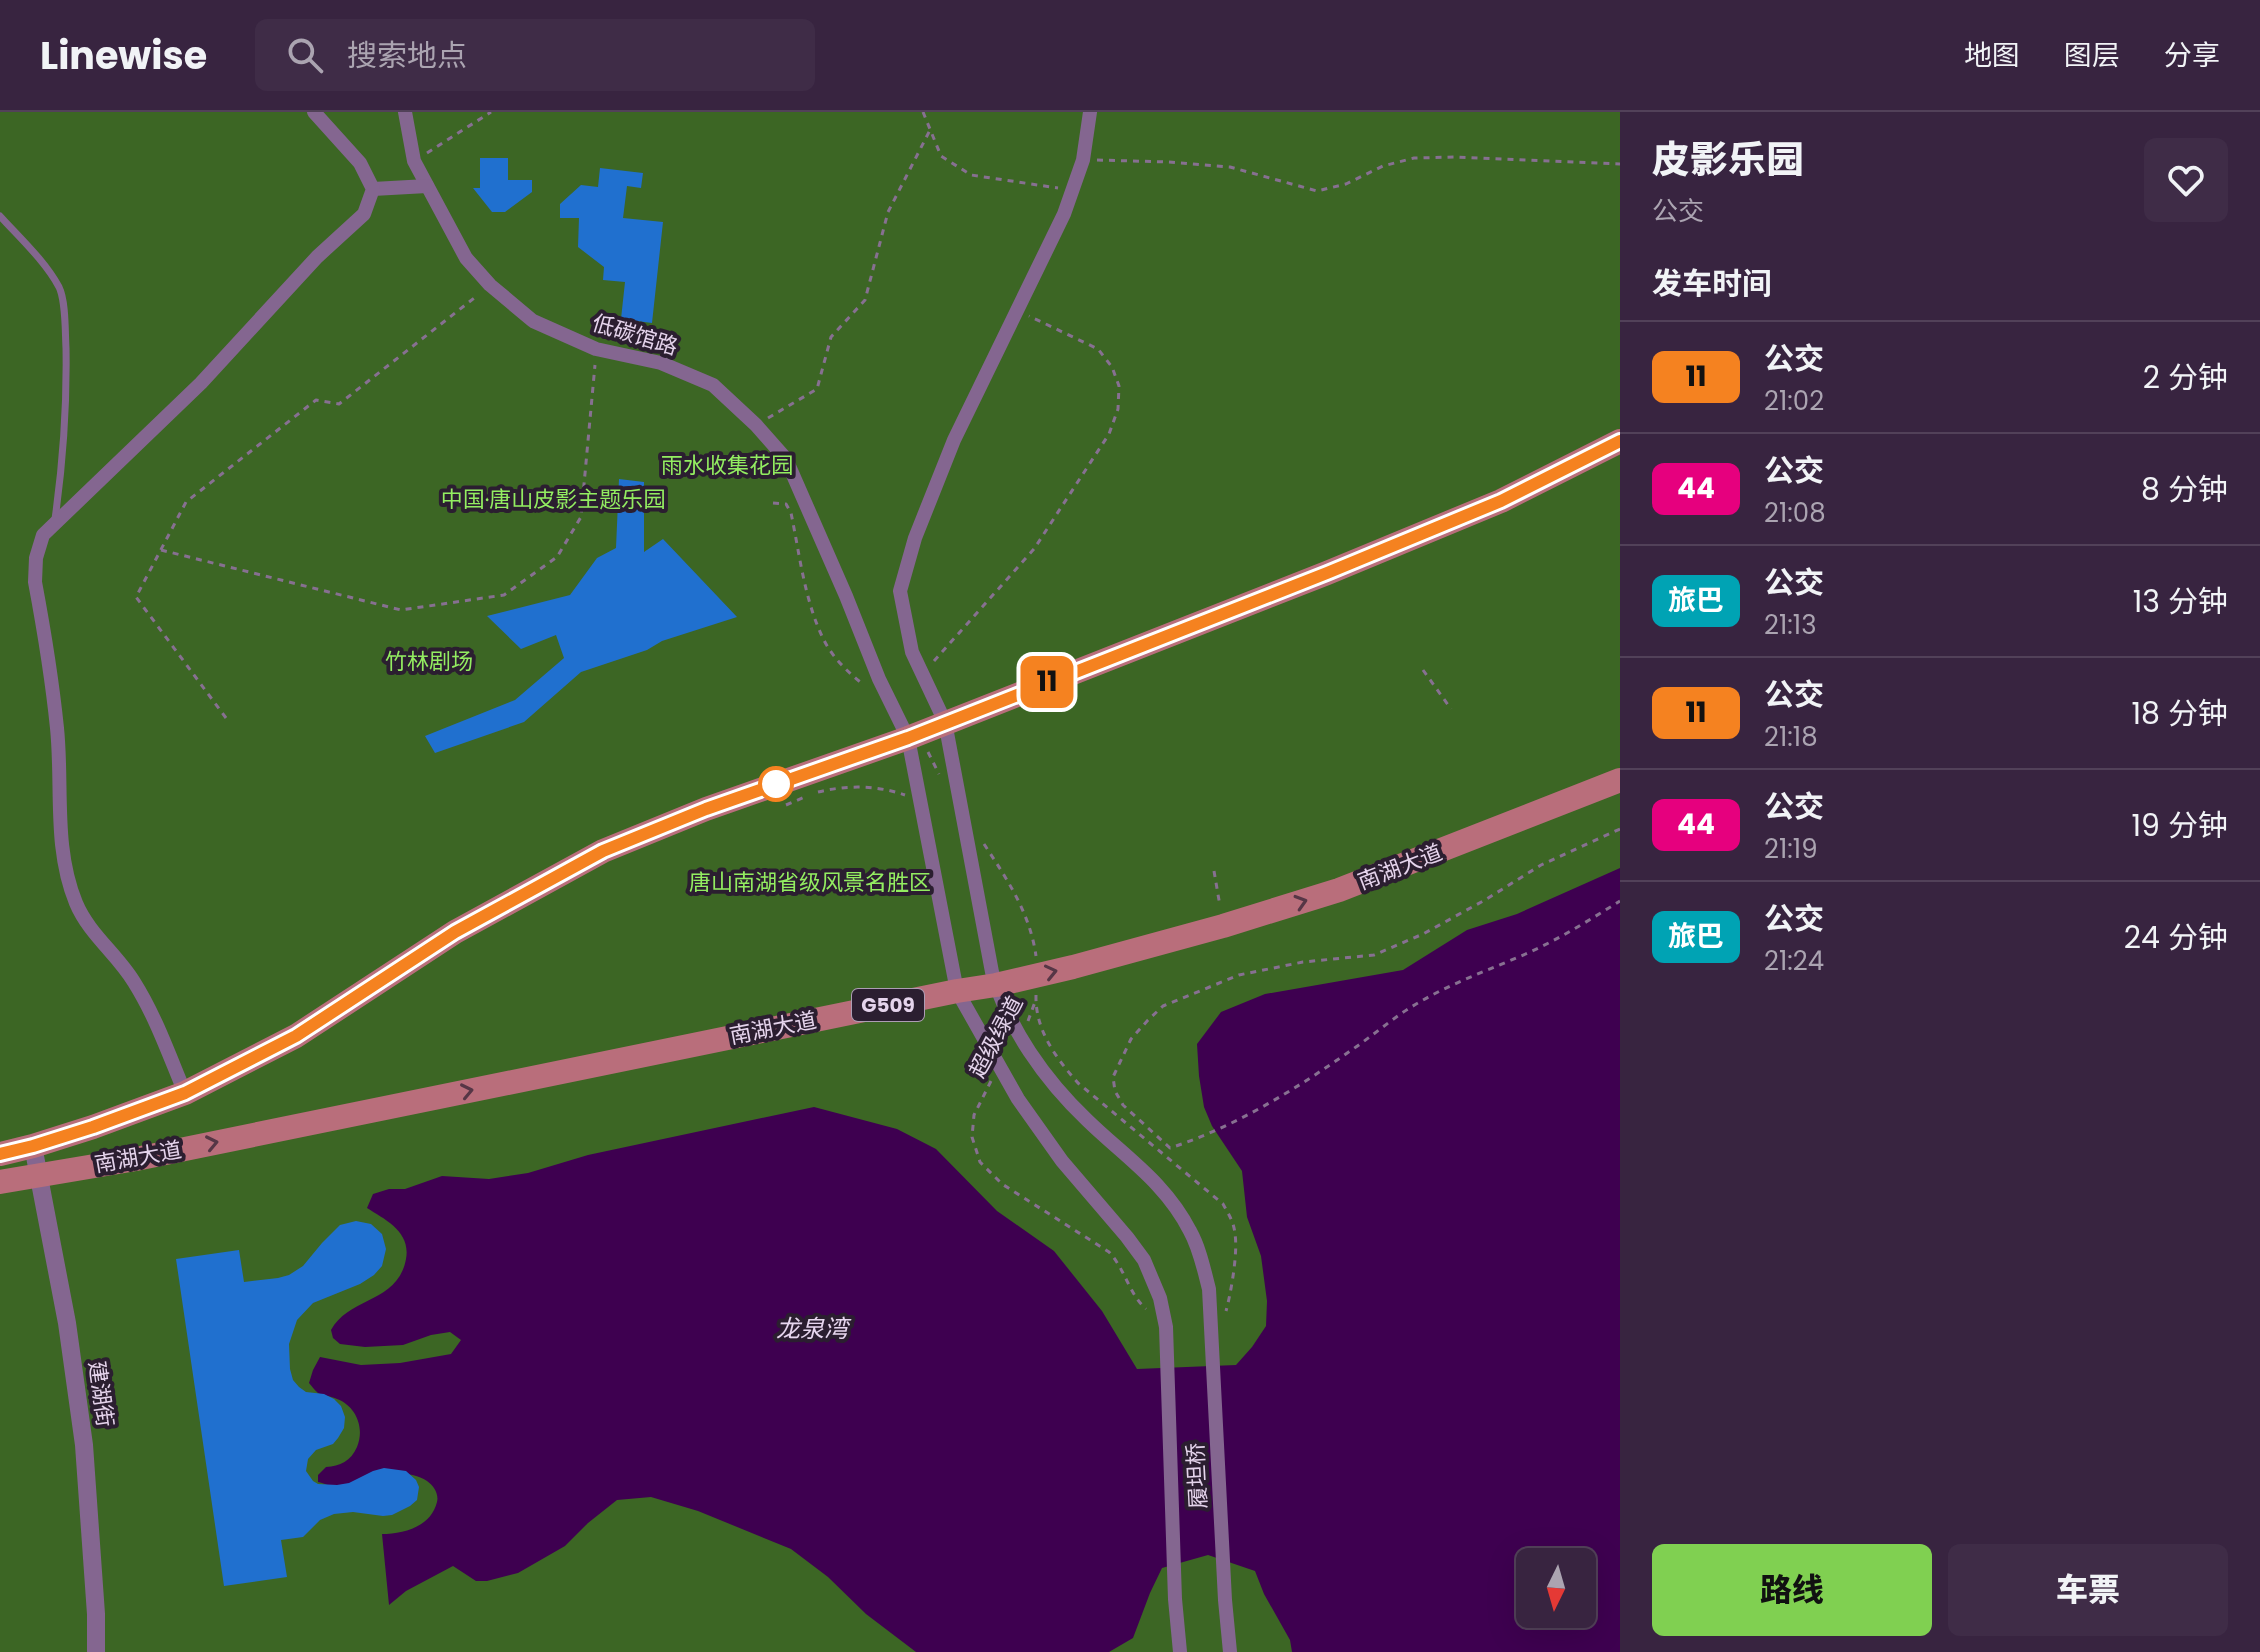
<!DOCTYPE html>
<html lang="zh">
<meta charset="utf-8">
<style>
:root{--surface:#382440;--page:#3f2c47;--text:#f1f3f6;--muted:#aba4b1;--line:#524159;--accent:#80d051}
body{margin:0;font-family:Poppins,"Noto Sans SC",sans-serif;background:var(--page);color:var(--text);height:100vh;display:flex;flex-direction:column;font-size:30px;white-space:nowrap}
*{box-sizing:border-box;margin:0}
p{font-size:26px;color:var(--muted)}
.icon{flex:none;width:44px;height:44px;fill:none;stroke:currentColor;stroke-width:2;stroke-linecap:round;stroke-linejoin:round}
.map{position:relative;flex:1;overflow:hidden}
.details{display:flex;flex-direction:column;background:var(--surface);width:640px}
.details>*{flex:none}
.badge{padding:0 16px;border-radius:12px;font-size:28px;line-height:52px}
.needle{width:52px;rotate:185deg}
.buttons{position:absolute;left:1516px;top:1436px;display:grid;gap:16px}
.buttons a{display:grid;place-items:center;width:80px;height:80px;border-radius:12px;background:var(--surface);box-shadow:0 8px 32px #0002,0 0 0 2px var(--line);font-size:40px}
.map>.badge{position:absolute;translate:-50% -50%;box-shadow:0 0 0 4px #fff}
h2{padding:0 32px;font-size:30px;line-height:72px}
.round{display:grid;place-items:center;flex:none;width:84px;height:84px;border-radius:12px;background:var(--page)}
.overview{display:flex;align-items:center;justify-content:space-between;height:136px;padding:0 32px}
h1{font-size:38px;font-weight:800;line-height:60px}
.action{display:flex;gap:16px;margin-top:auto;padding:16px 32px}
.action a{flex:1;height:92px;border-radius:12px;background:var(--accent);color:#111;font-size:32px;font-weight:800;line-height:92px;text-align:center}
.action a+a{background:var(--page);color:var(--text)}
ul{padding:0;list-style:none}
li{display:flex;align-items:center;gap:24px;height:112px;padding:0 32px;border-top:2px solid var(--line)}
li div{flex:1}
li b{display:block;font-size:30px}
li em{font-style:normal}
li .badge{min-width:88px;font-weight:700;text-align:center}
header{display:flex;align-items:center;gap:48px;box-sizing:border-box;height:112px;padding:0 40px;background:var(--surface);border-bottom:2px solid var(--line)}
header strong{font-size:38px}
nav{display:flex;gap:44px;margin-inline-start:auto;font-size:28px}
.search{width:560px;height:72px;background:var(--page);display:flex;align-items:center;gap:20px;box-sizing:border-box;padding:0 28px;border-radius:12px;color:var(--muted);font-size:30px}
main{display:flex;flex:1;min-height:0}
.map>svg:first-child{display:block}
.green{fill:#3c6624;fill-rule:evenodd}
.water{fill:#3e0050;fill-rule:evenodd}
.building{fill:#2070cf}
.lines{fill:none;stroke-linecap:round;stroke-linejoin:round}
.path{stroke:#877091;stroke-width:3;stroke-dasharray:6 6;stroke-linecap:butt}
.service{stroke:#846690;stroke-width:7}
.minor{stroke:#846690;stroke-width:14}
.tertiary{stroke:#846690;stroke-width:18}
.trunk{stroke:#b96e7b;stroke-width:24}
.oneway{stroke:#563646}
.line-casing{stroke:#fff;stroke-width:18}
.line{stroke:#f58220;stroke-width:12}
.stop-dot{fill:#fff;stroke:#f58220;stroke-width:4}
.labels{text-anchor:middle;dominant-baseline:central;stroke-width:8;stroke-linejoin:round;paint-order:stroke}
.shield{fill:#2b1e30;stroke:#ad9db4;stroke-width:2}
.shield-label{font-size:20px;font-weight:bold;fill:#e5d4ec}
.street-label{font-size:22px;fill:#e5d4ec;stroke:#2b1e30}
.park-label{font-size:22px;fill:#93ed61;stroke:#2b1e30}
.water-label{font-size:24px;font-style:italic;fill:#e7d6ef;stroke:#2b1e30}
</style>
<header>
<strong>Linewise</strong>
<div class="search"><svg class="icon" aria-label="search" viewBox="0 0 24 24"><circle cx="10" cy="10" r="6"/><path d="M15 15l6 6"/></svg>搜索地点</div>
<nav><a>地图</a><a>图层</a><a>分享</a></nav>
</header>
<main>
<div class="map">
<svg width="1620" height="1540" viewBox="0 0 1620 1540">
<rect width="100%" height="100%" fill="#4b3056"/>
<path class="green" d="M0 0H1620V1540H0ZM1530 1450H1582V1502H1530Z"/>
<path class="water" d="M1620 756V1540H1292L1290 1528 1264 1482 1255 1459 1208 1443 1162 1456 1150 1481 1133 1526 1109 1540H916L866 1502 828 1465 791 1437 698 1399 651 1385 617 1388 588 1411 565 1434 518 1461 487 1469H476L453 1454 406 1479 389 1493 382 1422C403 1422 431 1415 437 1390 439 1382 434 1374 427 1369 405 1355 377 1364 354 1370 349 1372 342 1376 336 1376 331 1375 324 1371 318 1370V1363L326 1355C340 1354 351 1349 357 1335 365 1316 356 1294 337 1287 331 1284 323 1284 318 1281 314 1278 312 1274 309 1271L313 1258 320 1245 361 1253 400 1251 451 1242 461 1228 450 1220 431 1223 403 1233 365 1235 340 1232 333 1226 331 1218C349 1185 398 1191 406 1147 411 1120 386 1108 367 1096L373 1082 389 1077H405L442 1064 489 1067 528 1061 588 1043 814 995 897 1017 936 1037 997 1099 1054 1139 1102 1199 1137 1257 1236 1253 1252 1235 1266 1214 1267 1189 1261 1144 1247 1105 1242 1059 1212 1014 1204 995 1199 964 1197 932 1221 900 1265 882 1403 858 1467 818 1517 802ZM1530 1450H1582V1502H1530Z"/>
<g class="building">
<polygon points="480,46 508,46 508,68 532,68 532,80 505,100 492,100 473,76 480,76"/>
<polygon points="600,56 643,61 641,76 627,74 623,106 663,110 652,211 621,207 625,170 603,168 604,155 578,135 579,106 560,106 560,92 581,73 598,75"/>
<polygon points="619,367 644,370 644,440 663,427 737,505 662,529 647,538 581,560 524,610 435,641 425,624 515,588 564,546 556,523 521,537 487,504 570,483 597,446 616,436"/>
<polygon points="356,1109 371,1112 382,1122 386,1137 382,1154 374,1163 360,1172 313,1191 297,1208 289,1232 290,1257 293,1268 299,1275 306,1280 324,1282 334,1287 341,1294 345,1305 344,1316 338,1326 333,1332 316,1338 308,1347 306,1359 313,1369 318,1372 337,1373 349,1371 373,1359 384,1356 406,1359 416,1368 419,1375 417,1388 410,1394 392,1403 383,1404 353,1400 334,1402 320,1408 303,1425 281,1428 287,1465 224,1474 176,1147 239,1138 244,1170 278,1166 289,1163 303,1154 322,1131 340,1113"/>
</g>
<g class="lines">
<g class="path">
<polyline points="923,0 941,44 971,63 1058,76"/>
<polyline points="427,41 491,0"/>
<polyline points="1097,48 1168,50 1230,55 1317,79 1346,72 1383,54 1414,46 1456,45 1620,52"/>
<polyline points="768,306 817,277 831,225 865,188 888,100 930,18"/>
<path d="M773 391 786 392 791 401C800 444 805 493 826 532 835 548 850 562 864 573"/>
<polyline points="161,438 401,498 504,483 557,445 581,405 595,253"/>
<polyline points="934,549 1034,437 1109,322 1118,297 1119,274 1112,255 1098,237 1029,204"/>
<polyline points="1423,558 1451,597"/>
<polyline points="226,606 136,485 186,390 316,288 339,292 478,183"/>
<polyline points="928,640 939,662"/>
<path d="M818 680C847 673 876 673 905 683"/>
<polyline points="786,693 807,684"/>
<path d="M1620 717 1541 753 1485 788 1423 822 1374 843 1303 850 1239 863 1163 894 1148 908 1131 927 1113 965 1115 979 1123 993 1170 1036C1237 1014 1296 977 1353 937 1375 922 1395 904 1418 891 1453 870 1492 857 1530 840 1561 826 1591 807 1620 789"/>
<path d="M984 732C1007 767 1030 801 1036 844"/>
<polyline points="1214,759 1220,794"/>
<path d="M1036 883C1035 918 1056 946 1078 971L1223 1092C1228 1101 1234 1110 1235 1122 1238 1141 1231 1181 1226 1199"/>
<polyline points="1028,909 1035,890"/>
<path d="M991 969 974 1003 972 1025 980 1050 1002 1072 1109 1140C1125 1157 1129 1182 1146 1197"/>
</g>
<path class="service" d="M0 104C20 126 45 149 59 175 66 189 65 220 66 236 67 294 63 350 55 407"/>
<g class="minor">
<polyline points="405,0 414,49 466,146 490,173 533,209 596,237 661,251 713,273 756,313 786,347 846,484 879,567 908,626 957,879 1018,987 1062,1049 1127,1125 1144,1148 1160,1186 1166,1215 1175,1487 1180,1540"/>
<path d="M1090 0 1083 48 1064 102 954 328 915 426 900 479 912 540 945 610 992 860C1008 916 1045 968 1087 1008 1125 1045 1165 1070 1190 1119 1200 1137 1204 1158 1209 1177L1225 1488 1230 1540"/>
<polyline points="373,77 427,74"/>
<path d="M185 981C169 943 156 905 134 870 117 842 89 822 76 791 53 735 63 675 57 616 52 567 44 518 35 470L36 446 43 423 201 271 317 145 364 102 373 77 360 51 314 0"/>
</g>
<polyline class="tertiary" points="33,1034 67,1211 84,1333 96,1502 96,1540"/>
<g class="trunk">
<polyline points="0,1042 33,1034 93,1015 185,981 296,924 455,820 603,739 706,697 908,626 1327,461 1501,389 1620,329"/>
<polyline points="0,1070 136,1047 957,879 996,873 1073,855 1223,814 1339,778 1620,668"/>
</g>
</g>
<defs><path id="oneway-chevron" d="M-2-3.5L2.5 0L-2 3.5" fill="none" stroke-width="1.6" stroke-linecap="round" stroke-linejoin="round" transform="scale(2)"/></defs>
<g class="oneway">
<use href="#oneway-chevron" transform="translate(1301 790) rotate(-17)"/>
<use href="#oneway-chevron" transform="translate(1051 860) rotate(-13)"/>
<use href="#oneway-chevron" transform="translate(467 979) rotate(-12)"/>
<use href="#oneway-chevron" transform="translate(212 1031) rotate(-12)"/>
</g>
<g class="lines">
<g class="line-casing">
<polyline id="line" points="0,1042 33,1034 93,1015 185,981 296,924 455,820 603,739 706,697 908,626 1327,461 1501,389 1620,329"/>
</g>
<use href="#line" class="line"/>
</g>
<circle class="stop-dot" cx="776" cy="672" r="16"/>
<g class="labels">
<rect class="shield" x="852" y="877" width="72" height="32" rx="6"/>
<g class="shield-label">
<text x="888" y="893">G509</text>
</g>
<g class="street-label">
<text transform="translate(635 223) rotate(17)">低碳馆路</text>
<text transform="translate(1400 755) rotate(-21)">南湖大道</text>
<text transform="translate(773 916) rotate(-11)">南湖大道</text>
<text transform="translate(996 925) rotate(-62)">超级绿道</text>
<text transform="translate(138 1045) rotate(-10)">南湖大道</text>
<text transform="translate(101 1282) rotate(82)">建湖街</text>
<text transform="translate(1197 1364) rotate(-93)">履坦桥</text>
</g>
<g class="park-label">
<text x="727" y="353">雨水收集花园</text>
<text x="553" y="387">中国·唐山皮影主题乐园</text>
<text x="429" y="549">竹林剧场</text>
<text x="810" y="770">唐山南湖省级风景名胜区</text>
</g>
<g class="water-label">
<text x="812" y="1216">龙泉湾</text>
</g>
</g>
</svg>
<div class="buttons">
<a><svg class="needle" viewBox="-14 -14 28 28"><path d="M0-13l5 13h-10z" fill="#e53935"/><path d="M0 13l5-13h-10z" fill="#aba4b1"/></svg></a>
</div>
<b class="badge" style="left:1047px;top:570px;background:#f58220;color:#111">11</b>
</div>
<section class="details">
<div class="overview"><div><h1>皮影乐园</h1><p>公交</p></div><a class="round"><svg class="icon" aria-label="heart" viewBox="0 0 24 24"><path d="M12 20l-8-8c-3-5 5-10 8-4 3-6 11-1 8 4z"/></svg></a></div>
<h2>发车时间</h2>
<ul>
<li><span class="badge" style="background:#f58220;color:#111">11</span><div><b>公交</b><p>21:02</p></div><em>2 分钟</em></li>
<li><span class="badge" style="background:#e6007e;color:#fff">44</span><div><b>公交</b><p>21:08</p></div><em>8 分钟</em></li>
<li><span class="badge" style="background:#00a3b4;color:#fff">旅巴</span><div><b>公交</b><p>21:13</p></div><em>13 分钟</em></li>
<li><span class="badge" style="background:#f58220;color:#111">11</span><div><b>公交</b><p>21:18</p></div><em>18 分钟</em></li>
<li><span class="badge" style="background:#e6007e;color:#fff">44</span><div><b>公交</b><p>21:19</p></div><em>19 分钟</em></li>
<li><span class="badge" style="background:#00a3b4;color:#fff">旅巴</span><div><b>公交</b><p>21:24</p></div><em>24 分钟</em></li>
</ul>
<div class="action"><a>路线</a><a>车票</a></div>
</section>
</main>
